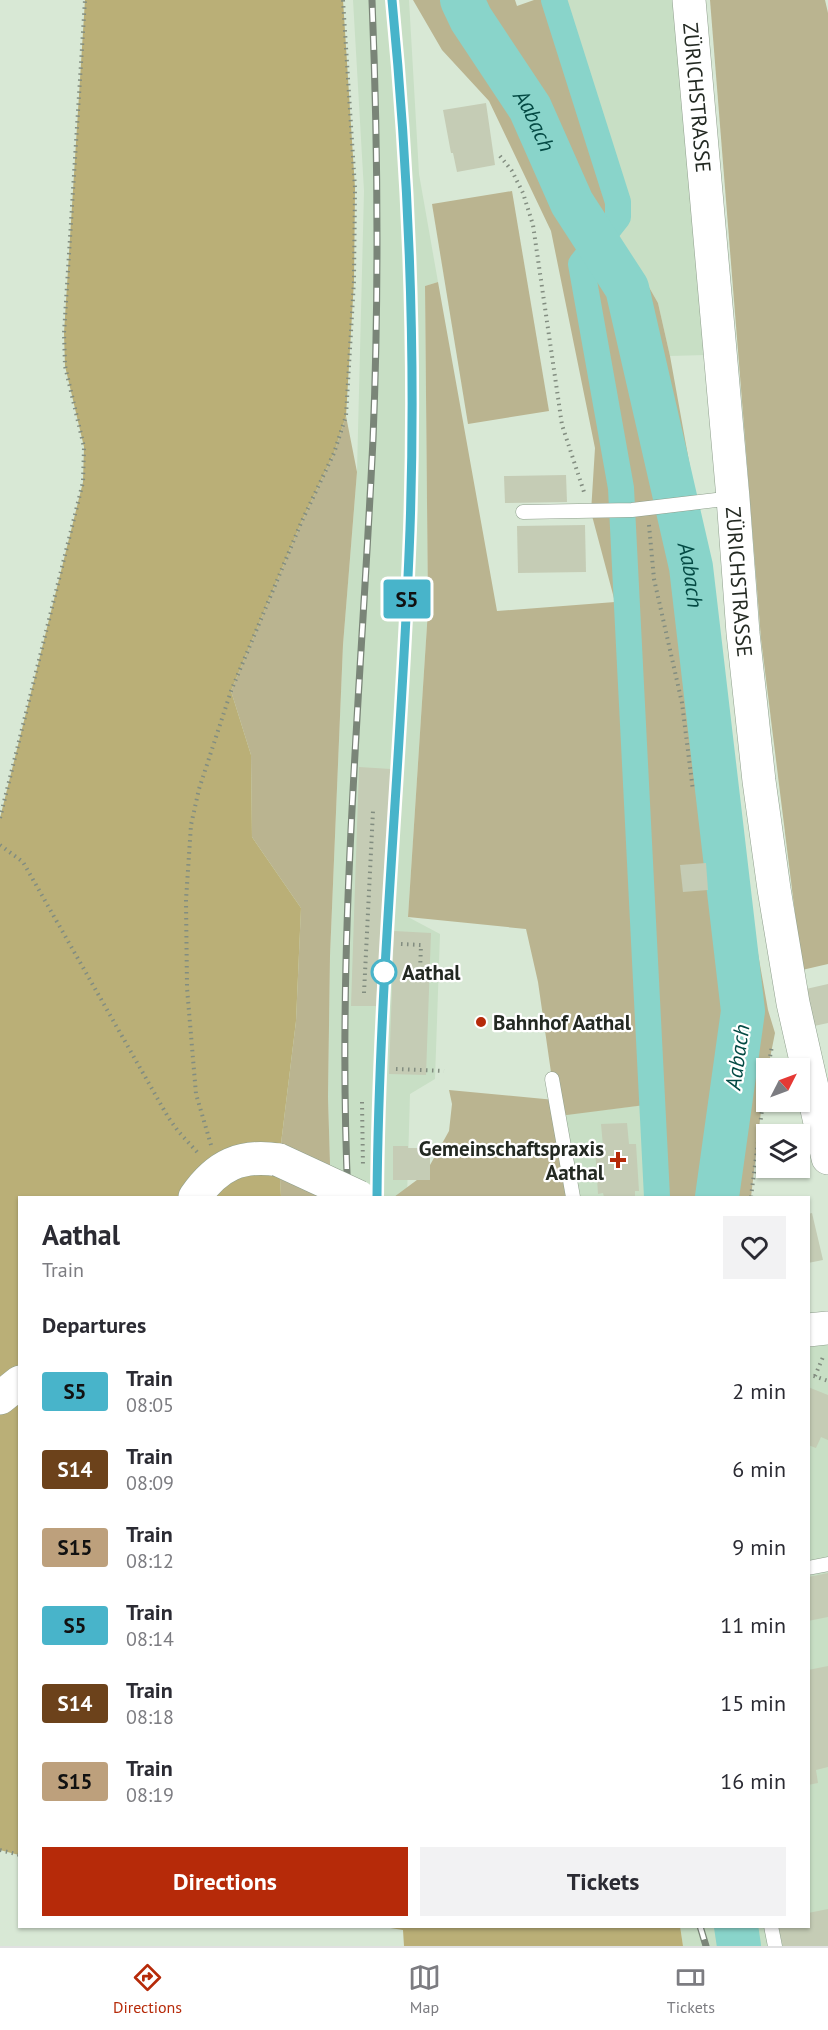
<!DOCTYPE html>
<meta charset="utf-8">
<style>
:root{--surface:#fff;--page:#f2f2f3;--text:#2b2b33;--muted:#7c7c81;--line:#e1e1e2;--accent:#b62a09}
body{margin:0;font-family:"PT Sans",sans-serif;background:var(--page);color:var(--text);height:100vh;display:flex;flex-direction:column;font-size:22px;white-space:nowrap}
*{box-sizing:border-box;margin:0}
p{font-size:20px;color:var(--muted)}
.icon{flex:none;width:33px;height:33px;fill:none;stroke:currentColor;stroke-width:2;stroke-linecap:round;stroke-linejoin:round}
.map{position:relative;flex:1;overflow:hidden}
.panel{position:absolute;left:18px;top:1196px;width:792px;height:732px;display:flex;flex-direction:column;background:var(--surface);border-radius:0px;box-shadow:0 2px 4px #0004}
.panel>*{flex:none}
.badge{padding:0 12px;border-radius:4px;font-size:21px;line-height:39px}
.needle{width:39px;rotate:48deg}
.buttons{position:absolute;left:756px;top:1058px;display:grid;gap:12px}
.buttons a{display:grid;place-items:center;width:54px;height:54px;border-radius:0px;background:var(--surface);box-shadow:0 2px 4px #0004;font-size:30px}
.map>.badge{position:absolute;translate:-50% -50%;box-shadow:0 0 0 3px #fff}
h2{padding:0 24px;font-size:22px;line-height:54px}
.round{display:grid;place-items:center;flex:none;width:63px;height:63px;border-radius:0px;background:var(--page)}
.overview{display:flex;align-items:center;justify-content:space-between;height:102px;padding:0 24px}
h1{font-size:28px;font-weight:800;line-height:45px}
.button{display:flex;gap:12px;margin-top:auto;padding:12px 24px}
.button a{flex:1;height:69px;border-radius:0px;background:var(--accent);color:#fff;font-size:24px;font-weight:800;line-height:69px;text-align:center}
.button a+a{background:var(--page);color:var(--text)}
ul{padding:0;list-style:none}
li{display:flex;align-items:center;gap:18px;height:78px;padding:0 24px}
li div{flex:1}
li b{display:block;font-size:22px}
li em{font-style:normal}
li .badge{min-width:66px;font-weight:700;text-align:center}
.dock{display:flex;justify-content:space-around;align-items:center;height:84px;border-top:2px solid var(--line);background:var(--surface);font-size:16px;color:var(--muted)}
.dock a{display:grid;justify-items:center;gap:3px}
.dock .selected{color:var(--accent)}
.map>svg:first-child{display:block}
.built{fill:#c8dfc5}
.green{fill:#bab490}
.forest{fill:#baaf77}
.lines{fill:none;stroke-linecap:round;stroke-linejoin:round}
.canal{stroke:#89d4ca;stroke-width:26}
.river{stroke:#89d4ca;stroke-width:44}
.building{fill:#c5ccb5}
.service-casing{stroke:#8f9f8d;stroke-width:15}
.tertiary-casing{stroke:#8f9f8d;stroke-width:34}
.secondary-casing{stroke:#8f9f8d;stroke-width:34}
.path{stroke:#828d80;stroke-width:4;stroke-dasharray:1.5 4.5;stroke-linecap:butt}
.service{stroke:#fff;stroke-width:14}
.tertiary{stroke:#fff;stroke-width:33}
.secondary{stroke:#fff;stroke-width:33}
.rail-casing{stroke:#7a8578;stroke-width:7}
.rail{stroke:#fff;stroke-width:4.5;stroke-dasharray:14;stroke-linecap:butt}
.tertiary-bridge-casing{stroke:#8f9f8d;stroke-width:34;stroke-linecap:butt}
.tertiary-bridge{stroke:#fff;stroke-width:33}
.line-casing{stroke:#fff;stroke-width:14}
.line{stroke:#48b4ca;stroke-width:9}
.stop-dot{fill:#fff;stroke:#48b4ca;stroke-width:3}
.poi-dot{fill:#b62a09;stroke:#fff;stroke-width:2}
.labels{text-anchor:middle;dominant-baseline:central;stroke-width:4.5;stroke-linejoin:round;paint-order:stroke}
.street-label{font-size:21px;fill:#232922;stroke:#fff}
.stop-label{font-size:21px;font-weight:bold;fill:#232922;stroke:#fff;text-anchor:start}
.poi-label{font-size:21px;font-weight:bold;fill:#232922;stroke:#fff;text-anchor:start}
.water-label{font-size:22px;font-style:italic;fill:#044a44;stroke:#fff}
</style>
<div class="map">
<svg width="828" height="1946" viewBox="0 0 828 1946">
<rect width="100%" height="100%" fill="#d8e8d5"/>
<g class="built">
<polygon points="353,0 409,0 419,174 438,282 425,286 428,610 408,917 440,934 435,1079 410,1094 407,1197 331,1197 328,1097 330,956 343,645 357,472 364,191"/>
<polygon points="558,0 676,0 706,355 670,356 658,303 637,266 611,233 622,216"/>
<polygon points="653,1104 657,1197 573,1197 559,1115"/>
<polygon points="828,1328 828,1946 759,1946 756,1926 808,1926 808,1330"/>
<polygon points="680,1926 721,1926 724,1946 683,1946"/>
</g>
<g class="green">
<polygon points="413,0 515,0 517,6 534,0 558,0 622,196 622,216 611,233 637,266 658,303 670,356 698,511 708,558 754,931 768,1010 775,1033 768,1068 766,1068 751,1197 657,1197 653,1104 559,1116 573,1197 394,1197 425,1174 449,1131 452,1104 449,1090 555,1100 538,982 526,929 408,917 428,610 425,286 438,282 497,611 615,602 591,512 595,448 551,231 489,101 442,50"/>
<polygon points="710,0 825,0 828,13 828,964 802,970 761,639"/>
<polygon points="512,191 549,411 468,424 432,204"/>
<polygon points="346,416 357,472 343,645 330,956 328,1097 331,1197 281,1197 279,1160 296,1021 301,908 252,837 251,755 231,691 301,523 334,453"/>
<polygon points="721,1926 756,1926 759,1946 724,1946"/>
</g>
<g class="forest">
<polygon points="85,0 343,0 355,188 354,281 346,416 334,453 301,523 231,691 251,755 252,837 301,908 296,1021 279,1160 281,1197 20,1197 19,1855 0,1850 0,818 83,482 84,447 65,366 64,333"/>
<polygon points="378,1926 680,1926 683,1946 404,1946 403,1930"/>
</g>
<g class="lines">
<polyline class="canal" points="554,0 618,202 618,217 581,264 621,488 657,1197"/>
<g class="river">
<path id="s1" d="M462 0 471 19 530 108 572 203 627 288 691 567 743 1011 717 1197"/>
<polyline points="736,1926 739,1946"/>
</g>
</g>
<g class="building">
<polygon points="486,103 495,165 457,172 453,153 451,153 443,110"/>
<polygon points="566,475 567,502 505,503 504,476"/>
<polygon points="585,525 586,572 518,573 517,526"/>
<polygon points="359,767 391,769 376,1006 351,1006"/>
<polygon points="706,863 708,890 683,892 680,865"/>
<polygon points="394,931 431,933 426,1075 389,1074"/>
<polygon points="828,984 828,1023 814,1026 806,989"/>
<polygon points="627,1123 629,1144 636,1144 639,1191 635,1191 635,1197 604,1197 603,1193 598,1194 595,1147 603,1146 601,1124"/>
<polygon points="393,1146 408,1146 408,1148 419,1148 419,1150 430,1150 430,1180 393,1180"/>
<polygon points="812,1213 823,1260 808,1263 808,1214"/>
<polygon points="808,1387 828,1395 828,1440 821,1437 816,1448 808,1445"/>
<polygon points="828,1573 828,1617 808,1621 808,1577"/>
<polygon points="828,1666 828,1767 816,1770 818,1783 808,1785 808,1670"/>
<polygon points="828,1909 828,1946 783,1946 778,1926 808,1926 808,1913"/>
</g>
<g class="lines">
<g class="service-casing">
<g id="service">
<polyline points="523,512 632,510 733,498"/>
<polyline points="552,1079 573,1197"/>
<polyline points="808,1568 828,1564"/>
<polyline points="771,1926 775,1946"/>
</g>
</g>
<g class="tertiary-casing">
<g id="tertiary">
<path d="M195 1197C217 1165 241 1154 279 1160"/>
<polyline points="808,1330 828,1328"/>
<polyline points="0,1398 20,1382"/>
</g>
</g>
<g class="secondary-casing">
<g id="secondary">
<path id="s2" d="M689 0 733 498 743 633 759 781 774 889 793 1003 828 1158"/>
</g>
</g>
<g class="path">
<polyline points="500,156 512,171 523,193 533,225 562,425 584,492"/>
<polyline points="649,525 654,579 682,703 693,791"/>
<polyline points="0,818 83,482 84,447 65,366 64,333 85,0"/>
<polyline points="0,845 23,862 168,1117 178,1131 198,1153"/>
<polyline points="401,944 421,945 420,971 434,972 445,970"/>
<polyline points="364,993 373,811"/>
<polyline points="768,1068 772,1046"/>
<polyline points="396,1069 444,1071"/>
<polyline points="362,1102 363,1167"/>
<polyline points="211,1145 196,1094 187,988 186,900 191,825 199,789 231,691 301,523 334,453 346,416 354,281 355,188 343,0"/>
<polyline points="751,1197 766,1078"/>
<polyline points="808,1374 828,1381"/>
<polyline points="815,1376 823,1357"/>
<polyline points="0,1850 20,1855"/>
</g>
<use href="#service" class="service"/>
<use href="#tertiary" class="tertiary"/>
<use href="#secondary" class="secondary"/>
<g class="rail-casing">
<g id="rail">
<path d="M348 1197C336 942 361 693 373 439 379 293 378 147 372 0"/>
<path d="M377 1197C379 974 402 752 410 529 416 353 409 176 392 0"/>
<polyline points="700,1926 706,1946"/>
</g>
</g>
<use href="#rail" class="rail"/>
<g class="tertiary-bridge-casing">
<polyline id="tertiary-bridge" points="279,1160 359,1197"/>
</g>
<use href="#tertiary-bridge" class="tertiary-bridge"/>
</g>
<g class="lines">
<g class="line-casing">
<path id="line" d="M377 1197C379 974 402 752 410 529 416 353 409 176 392 0"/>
</g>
<use href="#line" class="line"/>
</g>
<circle class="stop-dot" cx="384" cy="972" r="12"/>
<g class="poi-dot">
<circle cx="481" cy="1022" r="6"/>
<path d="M615 1151h6v6h6v6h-6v6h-6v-6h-6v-6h6z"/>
</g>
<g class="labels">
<g class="street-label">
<text stroke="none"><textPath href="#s2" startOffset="98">ZÜRICHSTRASSE</textPath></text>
<text stroke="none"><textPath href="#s2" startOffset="584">ZÜRICHSTRASSE</textPath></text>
</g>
<g class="stop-label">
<text x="402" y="972">Aathal</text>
</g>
<g class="poi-label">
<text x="493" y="1022">Bahnhof Aathal</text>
<text x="604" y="1148" text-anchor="end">Gemeinschaftspraxis<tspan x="604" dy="24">Aathal</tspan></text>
</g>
<g class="water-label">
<text stroke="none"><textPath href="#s1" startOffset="141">Aabach</textPath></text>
<text stroke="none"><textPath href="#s1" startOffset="627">Aabach</textPath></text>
<text transform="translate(737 1057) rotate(-82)">Aabach</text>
</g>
</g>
</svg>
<div class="buttons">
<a><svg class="needle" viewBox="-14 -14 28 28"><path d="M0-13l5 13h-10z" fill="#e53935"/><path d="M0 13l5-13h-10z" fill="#7c7c81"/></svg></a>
<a><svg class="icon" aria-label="layers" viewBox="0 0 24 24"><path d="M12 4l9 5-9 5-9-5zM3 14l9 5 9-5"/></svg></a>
</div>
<b class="badge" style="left:407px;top:599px;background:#48b4ca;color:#111">S5</b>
<section class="panel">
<div class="overview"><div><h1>Aathal</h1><p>Train</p></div><a class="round"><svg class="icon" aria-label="heart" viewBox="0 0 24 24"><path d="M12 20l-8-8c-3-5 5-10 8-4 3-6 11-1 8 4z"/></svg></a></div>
<h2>Departures</h2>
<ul>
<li><span class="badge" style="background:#48b4ca;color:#111">S5</span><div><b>Train</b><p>08:05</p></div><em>2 min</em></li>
<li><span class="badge" style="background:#6c421b;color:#fff">S14</span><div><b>Train</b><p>08:09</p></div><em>6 min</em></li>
<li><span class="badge" style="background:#bda07c;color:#111">S15</span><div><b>Train</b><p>08:12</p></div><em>9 min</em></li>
<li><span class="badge" style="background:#48b4ca;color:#111">S5</span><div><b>Train</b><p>08:14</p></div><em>11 min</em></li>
<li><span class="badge" style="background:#6c421b;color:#fff">S14</span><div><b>Train</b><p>08:18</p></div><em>15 min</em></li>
<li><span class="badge" style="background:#bda07c;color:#111">S15</span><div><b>Train</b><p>08:19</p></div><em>16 min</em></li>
</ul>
<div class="button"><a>Directions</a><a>Tickets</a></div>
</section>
</div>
<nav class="dock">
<a class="selected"><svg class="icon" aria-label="directions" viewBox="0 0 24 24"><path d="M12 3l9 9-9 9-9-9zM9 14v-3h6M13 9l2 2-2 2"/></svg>Directions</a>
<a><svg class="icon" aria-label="map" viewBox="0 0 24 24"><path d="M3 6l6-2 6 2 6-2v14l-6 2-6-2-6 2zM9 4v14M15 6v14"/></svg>Map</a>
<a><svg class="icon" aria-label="tickets" viewBox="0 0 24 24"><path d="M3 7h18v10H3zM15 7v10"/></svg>Tickets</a>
</nav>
